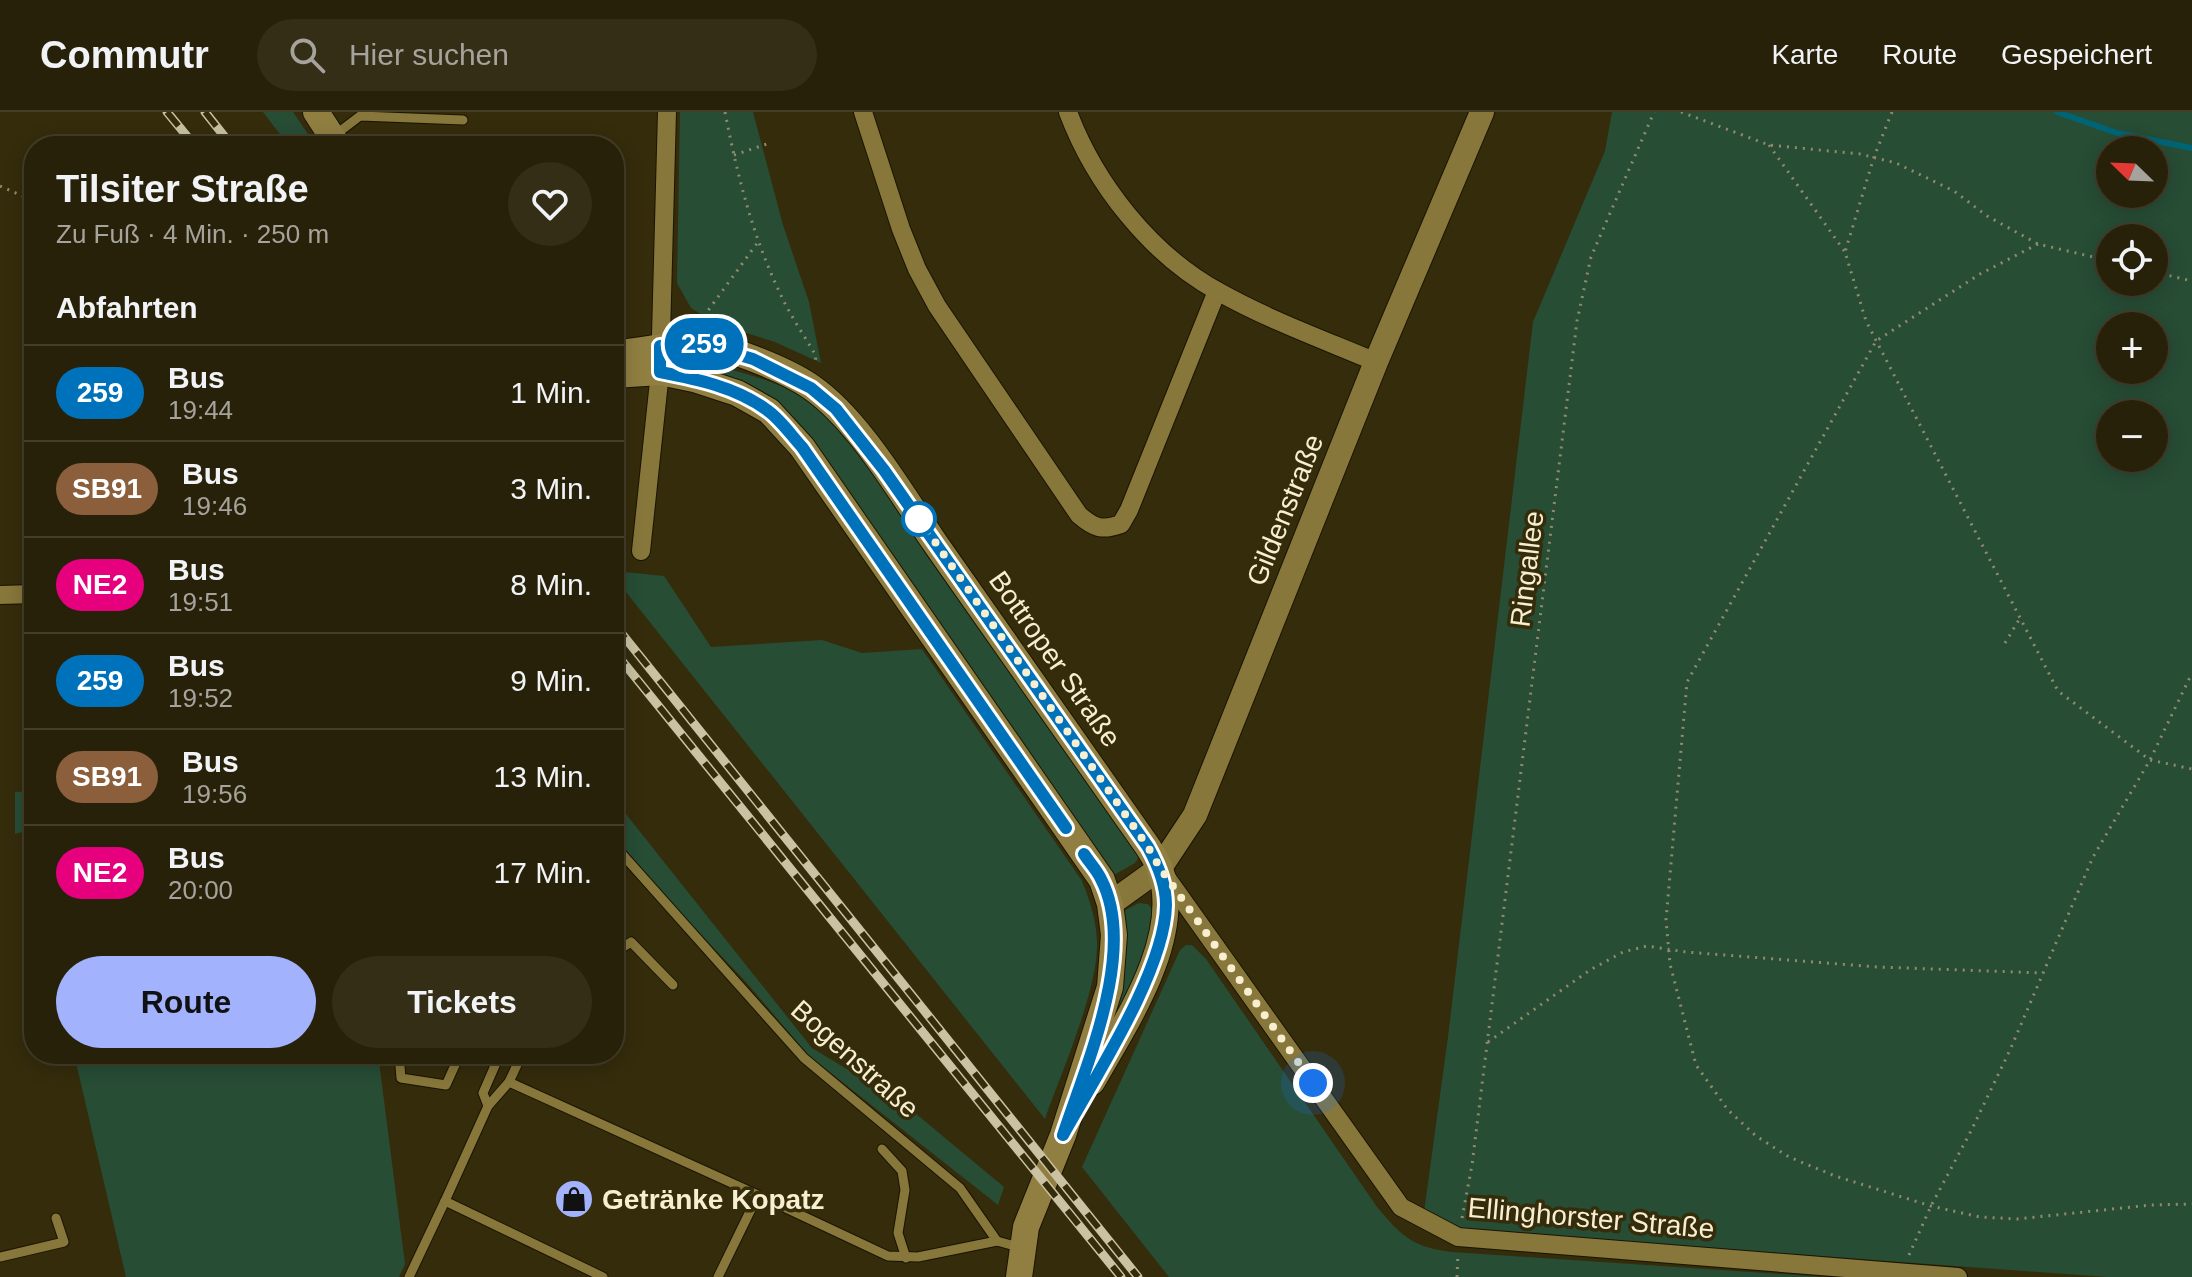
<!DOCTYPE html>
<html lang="de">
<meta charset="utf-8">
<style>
:root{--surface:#282109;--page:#342e17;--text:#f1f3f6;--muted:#a5a39c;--line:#443e2a;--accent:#a2b2fd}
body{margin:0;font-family:Arial,sans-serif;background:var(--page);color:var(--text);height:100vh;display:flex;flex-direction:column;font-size:30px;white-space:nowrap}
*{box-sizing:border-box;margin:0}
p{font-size:26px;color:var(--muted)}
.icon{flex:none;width:44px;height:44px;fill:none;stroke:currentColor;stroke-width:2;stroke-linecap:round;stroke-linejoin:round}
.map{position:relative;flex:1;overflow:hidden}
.drawer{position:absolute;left:24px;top:24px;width:600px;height:928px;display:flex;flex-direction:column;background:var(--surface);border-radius:32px;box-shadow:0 4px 20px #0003,0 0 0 2px var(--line)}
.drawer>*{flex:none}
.badge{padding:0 16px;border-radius:26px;font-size:28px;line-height:52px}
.needle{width:52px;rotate:293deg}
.fabs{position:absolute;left:2096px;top:24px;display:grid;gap:16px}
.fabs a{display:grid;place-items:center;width:72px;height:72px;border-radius:50%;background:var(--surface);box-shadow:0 4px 20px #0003,0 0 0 2px var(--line);font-size:40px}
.you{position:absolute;width:40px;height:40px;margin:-20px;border:6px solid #fff;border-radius:50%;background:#1a73e8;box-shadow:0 0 0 12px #1a73e833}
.map>.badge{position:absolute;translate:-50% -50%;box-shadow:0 0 0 4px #fff}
h2{padding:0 32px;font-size:30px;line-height:72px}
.round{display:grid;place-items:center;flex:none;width:84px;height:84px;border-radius:42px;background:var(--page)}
.overview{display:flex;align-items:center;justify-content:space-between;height:136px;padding:0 32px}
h1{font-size:38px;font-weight:700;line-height:60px}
.action{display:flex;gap:16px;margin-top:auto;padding:16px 32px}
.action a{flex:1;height:92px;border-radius:48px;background:var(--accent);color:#111;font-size:32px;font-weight:700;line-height:92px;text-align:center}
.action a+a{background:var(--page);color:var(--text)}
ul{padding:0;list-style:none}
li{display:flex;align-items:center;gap:24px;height:96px;padding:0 32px;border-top:2px solid var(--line)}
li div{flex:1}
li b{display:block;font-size:30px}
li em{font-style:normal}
li .badge{min-width:88px;font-weight:700;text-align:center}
header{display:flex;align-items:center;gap:48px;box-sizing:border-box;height:112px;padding:0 40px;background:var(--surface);border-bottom:2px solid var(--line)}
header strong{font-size:38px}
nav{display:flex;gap:44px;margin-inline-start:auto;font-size:28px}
.search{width:560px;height:72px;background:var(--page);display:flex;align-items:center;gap:20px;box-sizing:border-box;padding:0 28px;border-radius:44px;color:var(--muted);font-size:30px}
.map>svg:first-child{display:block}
.green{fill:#274d35;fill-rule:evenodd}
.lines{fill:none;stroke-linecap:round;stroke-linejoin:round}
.stream{stroke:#006474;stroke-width:6}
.service-casing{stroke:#1a1503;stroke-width:11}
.minor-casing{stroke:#1a1503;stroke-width:20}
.tertiary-casing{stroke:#1a1503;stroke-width:26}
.secondary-casing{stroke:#1a1503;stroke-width:28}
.path{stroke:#938a6b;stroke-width:3;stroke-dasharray:2 6;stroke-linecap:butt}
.service{stroke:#87773b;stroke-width:9}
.minor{stroke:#87773b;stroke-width:18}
.tertiary{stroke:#87773b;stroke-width:24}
.secondary{stroke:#907f41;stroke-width:26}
.rail-casing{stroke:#cac2a2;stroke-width:9}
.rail{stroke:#352c0c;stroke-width:6;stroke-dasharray:18;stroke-linecap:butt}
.line-casing{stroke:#fff;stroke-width:18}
.line{stroke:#0072bc;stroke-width:12}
.walk{stroke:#f7efd0;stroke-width:8;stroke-dasharray:0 14.4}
.stop-dot{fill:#fff;stroke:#0072bc;stroke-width:4}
.labels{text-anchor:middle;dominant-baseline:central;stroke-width:7;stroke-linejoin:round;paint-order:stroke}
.street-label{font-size:28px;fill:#f7efd0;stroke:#352c0c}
.poi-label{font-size:28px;font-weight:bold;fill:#f7efd0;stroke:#352c0c;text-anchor:start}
</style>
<header>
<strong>Commutr</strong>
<div class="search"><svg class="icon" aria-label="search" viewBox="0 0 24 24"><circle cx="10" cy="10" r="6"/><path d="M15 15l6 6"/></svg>Hier suchen</div>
<nav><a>Karte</a><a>Route</a><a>Gespeichert</a></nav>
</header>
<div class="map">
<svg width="2192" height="1165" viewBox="0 0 2192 1165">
<rect width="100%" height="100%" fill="#352c0c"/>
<g class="green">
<polygon points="263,0 293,0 316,34 289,34"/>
<polygon points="680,0 753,0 783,113 809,190 821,251 775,230 717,212 691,196 677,171"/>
<path d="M1612 0H2192V1165H2107L1461 1118 1424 1100 1448 925 1533 210 1605 39ZM2110 38H2154V82H2110ZM2110 126H2154V170H2110ZM2110 214H2154V258H2110ZM2110 302H2154V346H2110Z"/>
<path d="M694 249C730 257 769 266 802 284 823 296 840 317 856 335L1139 745 1135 751 1112 764 786 304 693 257Z"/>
<path d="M614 459 664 464 711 535 822 528 862 541 922 537 1082 769C1090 789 1096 807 1097 829 1099 876 1061 961 1045 1007L614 465Z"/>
<polygon points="34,679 34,770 22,720 15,722 15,680"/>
<polygon points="614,687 812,936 903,991 1004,1075 998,1093 808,943 746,870 632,750 614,728"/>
<polygon points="1139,791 1148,792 1152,797 1153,810 1151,833 1077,984 1122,800"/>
<path d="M1186 833H1192L1206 847 1377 1095C1401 1124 1414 1136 1453 1140L1825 1165H1169L1082 1055 1180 838Z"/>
<polygon points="74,942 378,942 405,1152 399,1165 126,1165"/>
</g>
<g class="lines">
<polyline class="stream" points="2057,0 2117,21 2192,36"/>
<g class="service-casing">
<g id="service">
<polyline points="335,23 360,4 463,8"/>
<polyline points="614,733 804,946 960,1076 997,1129"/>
<polyline points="614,841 631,830 673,873"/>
<polyline points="399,942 401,966 446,973 460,942"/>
<polyline points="500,942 483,981 488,994 509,970 758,1083 718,1165"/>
<polyline points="509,970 522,942"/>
<polyline points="882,1037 902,1059 905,1078 898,1121 906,1146"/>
<polyline points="758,1083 888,1144 918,1145 997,1129 1022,1136"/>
<polyline points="445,1089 488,994"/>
<polyline points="0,1145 64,1130 56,1106"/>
<polyline points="409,1165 445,1089 603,1165"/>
</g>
</g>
<g class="minor-casing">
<g id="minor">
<path d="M863 0 901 117 917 157 937 194 1079 403C1094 416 1102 419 1121 412L1129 398 1217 179"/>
<path d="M1068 0C1095 72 1151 143 1219 180 1269 208 1324 228 1376 250"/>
<polyline points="641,439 660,260 667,0"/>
<polyline points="0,483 34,482"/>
<polyline points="1164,762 1401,1095 1458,1125 1958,1165"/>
</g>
</g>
<g class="tertiary-casing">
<polyline id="tertiary" points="1110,792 1160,756 1195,703 1376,250 1482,0"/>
</g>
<g class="secondary-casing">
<g id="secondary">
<polyline points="316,0 338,34"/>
<path d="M614 241C642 240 670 231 698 232 726 233 788 259 811 275 859 308 902 383 935 431 1006 533 1077 634 1148 735 1152 742 1157 749 1160 757 1184 826 1125 911 1092 970"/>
<polyline points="614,263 660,260 694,267 737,281 769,299 802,335 1102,768 1110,792 1114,823 1110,875 1063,1023 1026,1115 1019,1165"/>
</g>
</g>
<g class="path">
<path d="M725 0C737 62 752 122 779 179 789 202 804 223 816 244L815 252"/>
<polyline points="1681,0 1769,33 1860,42 1896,51 1954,79 1987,104 2038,132 2110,149"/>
<polyline points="1892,0 1874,45 1845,140 1866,209 2058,579 2150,648 2192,657"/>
<polyline points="1769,33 1845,140"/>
<polyline points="734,43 767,32"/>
<polyline points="0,74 34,89"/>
<polyline points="2038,132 1980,162 1876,229 1687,570 1666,808 1670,852 1696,953 1728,998 1756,1024 1789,1045 1835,1064 1931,1094 1980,1105 2017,1107 2151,1093 2192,1092"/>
<polyline points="2154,160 2192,169"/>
<polyline points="699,211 758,130"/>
<polyline points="2005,531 2020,506"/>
<polyline points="1488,930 1590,858 1623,840 1647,834 1686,840 1878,855 2043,861"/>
<polyline points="1462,1106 1472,1053 1577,209 1591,145 1654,0"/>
<polyline points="1909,1143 1931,1094 1971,1019 2010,938 2093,745 2150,648 2192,561"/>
<polyline points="1457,1165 1458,1141"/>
</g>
<use href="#service" class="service"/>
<use href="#minor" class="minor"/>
<use href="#tertiary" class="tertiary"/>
<use href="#secondary" class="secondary"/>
<g class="rail-casing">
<g id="rail">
<polyline points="167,0 195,34"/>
<polyline points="205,0 232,34"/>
<polyline points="614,512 1138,1165"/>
<polyline points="614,539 1121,1165"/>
</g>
</g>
<use href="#rail" class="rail"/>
</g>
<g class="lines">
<g class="line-casing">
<path id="line" d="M1066 716 802 335C791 323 780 307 767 298 736 275 696 267 660 260V234L702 232 753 247 811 276 836 297 884 358 1148 735C1158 753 1166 772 1166 793 1165 858 1095 965 1063 1023 1086 953 1138 838 1101 767 1097 758 1089 750 1084 742"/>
</g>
<use href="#line" class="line"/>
<polyline class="walk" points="919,407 1148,735 1160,756 1313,971"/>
</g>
<defs>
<g id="shop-disc" transform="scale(2)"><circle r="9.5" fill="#a2b2fd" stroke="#352c0c"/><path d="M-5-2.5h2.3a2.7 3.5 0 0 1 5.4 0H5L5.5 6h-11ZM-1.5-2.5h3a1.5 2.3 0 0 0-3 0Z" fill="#111"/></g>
</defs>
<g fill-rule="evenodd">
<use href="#shop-disc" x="574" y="1087"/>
</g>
<circle class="stop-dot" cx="919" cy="407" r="16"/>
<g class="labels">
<g class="street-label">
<text transform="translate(1285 398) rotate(-68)">Gildenstraße</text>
<text transform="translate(1527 457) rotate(-83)">Ringallee</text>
<text transform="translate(1055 547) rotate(55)">Bottroper Straße</text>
<text transform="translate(855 947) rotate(42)">Bogenstraße</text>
<text transform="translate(1591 1106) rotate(5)">Ellinghorster Straße</text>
</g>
<g class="poi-label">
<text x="602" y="1087">Getränke Kopatz</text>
</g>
</g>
</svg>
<div class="fabs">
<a><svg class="needle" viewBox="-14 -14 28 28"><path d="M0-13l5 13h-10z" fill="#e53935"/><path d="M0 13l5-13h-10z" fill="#a5a39c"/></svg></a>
<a><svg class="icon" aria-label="locate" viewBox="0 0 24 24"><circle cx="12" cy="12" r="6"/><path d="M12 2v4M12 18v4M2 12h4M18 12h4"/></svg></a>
<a>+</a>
<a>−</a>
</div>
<div class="you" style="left:1313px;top:971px"></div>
<b class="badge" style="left:704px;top:232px;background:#0072bc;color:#fff">259</b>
<section class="drawer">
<div class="overview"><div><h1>Tilsiter Straße</h1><p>Zu Fuß · 4 Min. · 250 m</p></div><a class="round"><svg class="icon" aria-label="heart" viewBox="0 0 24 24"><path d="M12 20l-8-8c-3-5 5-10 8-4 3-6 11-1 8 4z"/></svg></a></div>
<h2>Abfahrten</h2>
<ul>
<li><span class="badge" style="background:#0072bc;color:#fff">259</span><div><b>Bus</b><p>19:44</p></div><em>1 Min.</em></li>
<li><span class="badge" style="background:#8b5e3c;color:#fff">SB91</span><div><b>Bus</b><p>19:46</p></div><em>3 Min.</em></li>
<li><span class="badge" style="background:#e6007e;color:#fff">NE2</span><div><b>Bus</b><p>19:51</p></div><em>8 Min.</em></li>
<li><span class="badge" style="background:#0072bc;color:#fff">259</span><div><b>Bus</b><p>19:52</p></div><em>9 Min.</em></li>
<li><span class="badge" style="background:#8b5e3c;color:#fff">SB91</span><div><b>Bus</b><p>19:56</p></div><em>13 Min.</em></li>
<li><span class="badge" style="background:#e6007e;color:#fff">NE2</span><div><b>Bus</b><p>20:00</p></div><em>17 Min.</em></li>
</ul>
<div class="action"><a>Route</a><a>Tickets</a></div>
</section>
</div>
